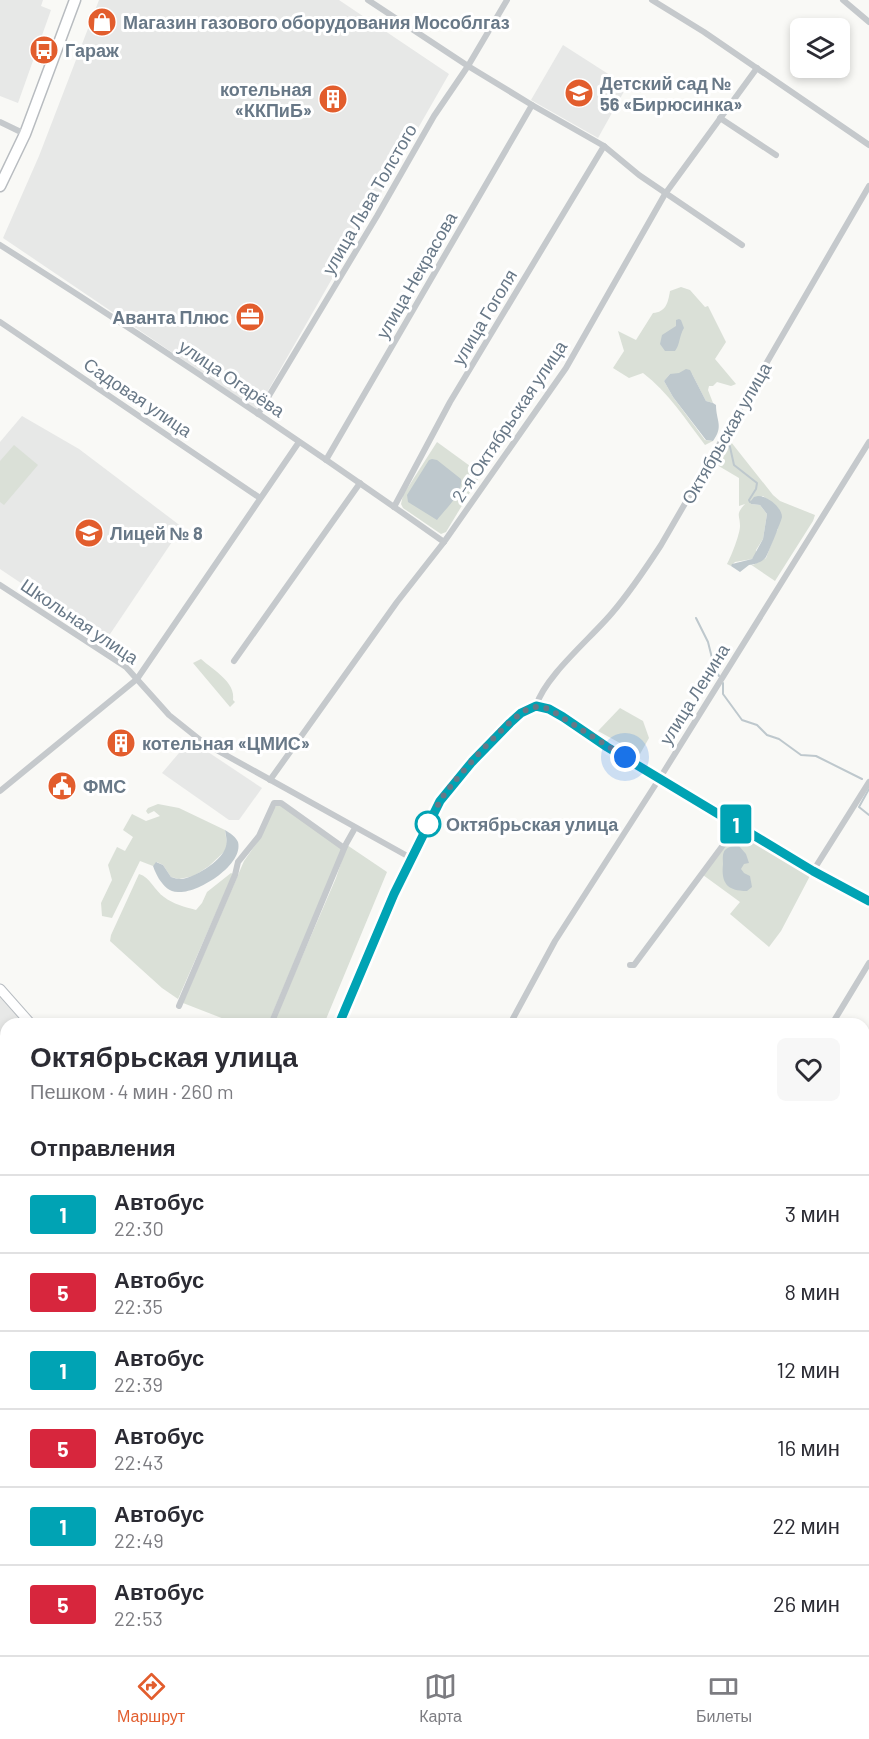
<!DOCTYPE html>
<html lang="ru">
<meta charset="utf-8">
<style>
:root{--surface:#fff;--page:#f7f7f7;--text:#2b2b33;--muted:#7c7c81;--line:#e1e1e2;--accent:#e25d2d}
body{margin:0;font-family:Barlow,sans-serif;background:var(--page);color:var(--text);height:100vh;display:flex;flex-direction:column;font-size:22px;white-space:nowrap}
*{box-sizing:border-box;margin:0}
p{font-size:20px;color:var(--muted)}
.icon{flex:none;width:33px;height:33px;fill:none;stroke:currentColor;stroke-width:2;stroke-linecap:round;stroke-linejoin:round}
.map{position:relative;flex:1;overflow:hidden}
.drawer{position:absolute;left:0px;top:1018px;width:870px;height:638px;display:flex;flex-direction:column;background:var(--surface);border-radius:18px 18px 0 0;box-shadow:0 3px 9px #0003}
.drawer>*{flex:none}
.badge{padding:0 12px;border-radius:4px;font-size:21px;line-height:39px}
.controls{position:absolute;left:790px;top:18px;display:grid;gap:12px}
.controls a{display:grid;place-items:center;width:60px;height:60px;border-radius:9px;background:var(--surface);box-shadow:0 3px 9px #0003;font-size:30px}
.you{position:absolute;width:30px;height:30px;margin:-15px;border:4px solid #fff;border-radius:50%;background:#1a73e8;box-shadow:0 0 0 9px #1a73e833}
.map>.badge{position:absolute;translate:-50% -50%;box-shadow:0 0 0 3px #fff}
h2{padding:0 30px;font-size:22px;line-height:54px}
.round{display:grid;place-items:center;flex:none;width:63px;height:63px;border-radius:9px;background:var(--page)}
.head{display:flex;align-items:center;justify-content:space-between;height:102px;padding:0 30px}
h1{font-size:28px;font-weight:700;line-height:45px}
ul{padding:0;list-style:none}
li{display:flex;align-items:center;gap:18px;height:78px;padding:0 30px;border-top:2px solid var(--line)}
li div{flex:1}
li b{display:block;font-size:22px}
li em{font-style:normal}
li .badge{min-width:66px;font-weight:700;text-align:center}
.menu{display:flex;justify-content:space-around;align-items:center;height:84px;border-top:2px solid var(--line);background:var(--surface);font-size:16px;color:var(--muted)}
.menu a{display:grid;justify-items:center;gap:3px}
.menu .on{color:var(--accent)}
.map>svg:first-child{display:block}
.built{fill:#e7e8e7}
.green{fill:#dae0d7}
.water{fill:#bec8cd}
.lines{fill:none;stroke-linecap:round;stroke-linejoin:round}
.stream{stroke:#bec8cd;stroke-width:2}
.secondary-casing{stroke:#b7bcc1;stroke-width:11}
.primary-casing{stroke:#b8bcc0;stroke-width:13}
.street{stroke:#c5c9cc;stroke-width:6}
.secondary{stroke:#fff;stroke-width:9}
.primary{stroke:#fff;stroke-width:10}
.line-casing{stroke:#fff;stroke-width:14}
.line{stroke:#00a3b4;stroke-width:9}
.walk{stroke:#687887;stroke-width:6;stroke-dasharray:0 10.8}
.stop-dot{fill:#fff;stroke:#00a3b4;stroke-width:3}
.labels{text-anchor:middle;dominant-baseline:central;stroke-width:6;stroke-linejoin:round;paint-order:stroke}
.poi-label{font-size:18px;font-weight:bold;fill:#687887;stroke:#fff;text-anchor:start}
.street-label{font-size:18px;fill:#687887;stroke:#fff}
.stop-label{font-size:18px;font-weight:bold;fill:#687887;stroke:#fff;text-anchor:start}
</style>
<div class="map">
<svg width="869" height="1655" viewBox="0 0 869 1655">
<rect width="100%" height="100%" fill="#f9f9f6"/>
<g class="built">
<polygon points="0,0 43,0 41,6 51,10 18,103 0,96"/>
<polygon points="99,0 339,0 449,74 257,410 3,238 39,156"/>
<polygon points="563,45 627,86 598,138 531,100"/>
<polygon points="22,416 79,449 182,527 106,640 0,569 0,442"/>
<polygon points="190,740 262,788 239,820 229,820 162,773"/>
<polygon points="0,995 27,1024 6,1024 6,1233 0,1230"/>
</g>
<g class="green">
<path d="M681 287 690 290 705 307 708 306 726 342 715 359 736 384 731 386 717 382 713 386H709L708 390 713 403 706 401 692 374H670L664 381 673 397 705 440 713 441 705 445C686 420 668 392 643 373L629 378 613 368 624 351 618 331 636 340 653 313C666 312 668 303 670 291Z"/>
<polygon points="437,442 481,474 446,532 441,534 403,508 401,504 403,495"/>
<path d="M731 442 773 495 780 501 815 515 813 521 775 581 750 564 753 565 766 558 775 534 778 529 779 509 763 496 751 504 760 505 767 514 763 539 756 550V555L752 559 735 562 731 566 727 564C731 557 740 534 740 526 740 514 735 515 745 504L739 506V478L717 465Z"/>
<polygon points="14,445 38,465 4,505 0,502 0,461"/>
<path d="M201 659C213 670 236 682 233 700L235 702 230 707 193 663Z"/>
<polygon points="620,708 643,721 649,738 640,754 598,731"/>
<polygon points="158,804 179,808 225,830 227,844 225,851 209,866 194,876 179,879 171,877 163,865 157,862 153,866 140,861 112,918 102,916 101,903 112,880 108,865 117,847 125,851 133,837 123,830 132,814 146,821 160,816 154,811 148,814 146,811 148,808"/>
<polygon points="277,805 281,805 342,848 268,1024 237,1024 183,1003 244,861 261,837 272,811"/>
<polygon points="738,830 811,874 781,931 769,947 730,914 740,902 703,875"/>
<polygon points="347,845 387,872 324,1024 273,1024 336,878"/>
<path d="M231 873 233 874 178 999 162 988 110 941 111 935 139 874C150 877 155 891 164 897 173 904 185 907 196 910L202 903 207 892Z"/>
<polygon points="6,1282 6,1524 0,1518 0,1289"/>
<polygon points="0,1530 6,1536 6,1617 0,1625"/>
<polygon points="25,1650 142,1650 147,1655 20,1655"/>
<polygon points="163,1650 292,1650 294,1655 168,1655"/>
</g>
<g class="water">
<path d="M679 319 681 320 684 328C679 336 680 345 675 351H665L660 344 662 335 676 326V320Z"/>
<path d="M686 369 690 370 706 401 713 403 716 405C716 421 724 426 713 441L706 440 673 397 664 381 670 374 679 373Z"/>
<path d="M432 459 437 460 461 479C463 494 446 508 437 520L408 502 407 495 429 460Z"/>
<path d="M758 496C767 496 782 507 782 517 782 519 768 554 766 557 763 562 754 565 749 565L740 572 731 566 732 564 752 559 763 539 767 514 760 505 751 504 750 502 754 497Z"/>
<path d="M225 830C230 833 236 837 238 842 244 865 197 894 178 892 169 892 164 886 159 879 157 875 155 872 153 866L156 862 163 865 171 877C174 878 178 879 181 879 194 878 220 862 225 849 228 843 226 836 225 830Z"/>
<path d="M739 846 746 854 749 863 744 864 741 869 744 873 750 876 752 887 747 891C727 891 721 883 723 864 723 859 722 854 725 850 729 846 734 846 739 846Z"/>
</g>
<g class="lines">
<g class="stream">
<polyline points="728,443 730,447 734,465 757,483 756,489 749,500 750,502"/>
<polyline points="696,618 708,642 714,666 719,676"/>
<polyline points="723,683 723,694 742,720 757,725 767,735 779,739 801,755 816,756 862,779"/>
<polyline points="869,789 859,807 869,815"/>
</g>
<g class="secondary-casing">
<g id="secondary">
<polyline points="0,989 31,1024"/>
<path d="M339 1024 394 894 440 801C452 782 516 708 536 706 553 705 584 732 599 742 641 769 685 793 728 818 756 836 784 854 813 871 831 882 850 891 869 901"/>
<polyline points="864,1355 869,1357"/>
</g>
</g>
<g class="primary-casing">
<polyline id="primary" points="0,186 25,134 75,0"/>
</g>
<g class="street">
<polyline points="368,0 468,66 532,105 604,146 639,175 742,245"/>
<polyline points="652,0 704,32 869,145"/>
<polyline points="843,0 869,22"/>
<polyline points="720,118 776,155"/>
<polyline points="0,122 25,134"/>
<path d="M0 245C150 340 298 439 444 542"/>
<polyline points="0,322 260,498"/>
<polyline points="258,414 377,216 434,116 468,66 507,0"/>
<polyline points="326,460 532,105"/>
<polyline points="394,507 450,402 604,146"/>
<polyline points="0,585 126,667 169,715 204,743 411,858"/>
<polyline points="234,661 360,483"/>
<path d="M536 706C545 676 591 638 612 613 630 592 646 568 661 545L869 186"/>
<polyline points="270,780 397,602 444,542 566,368 665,194 757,68"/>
<polyline points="0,791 137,679 299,442"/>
<polyline points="813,871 869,782"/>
<polyline points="630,965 634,965 738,825"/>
<polyline points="179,1006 235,875 238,862 259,836 274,803 281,803 344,848"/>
<polyline points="271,1024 346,844 355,828"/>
<polyline points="510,1024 555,941 663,773 869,442"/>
<polyline points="832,1024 869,963"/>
<polyline points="864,1129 869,1123"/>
<polyline points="864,1289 869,1281"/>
<polyline points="864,1406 869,1366"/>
<polyline points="0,1534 6,1539"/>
<polyline points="0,1606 6,1599"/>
<polyline points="153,1650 158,1655"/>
<polyline points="461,1650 462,1655"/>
<polyline points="597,1650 598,1655"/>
<polyline points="714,1655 715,1650"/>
<polyline points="838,1655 839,1650"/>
</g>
<use href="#secondary" class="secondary"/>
<use href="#primary" class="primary"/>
</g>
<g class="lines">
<g class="line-casing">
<polyline id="line" points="339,1024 394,894 440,801 472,762 510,723 521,713 536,706 549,709 563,717 607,747 813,871 869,901"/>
</g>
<use href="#line" class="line"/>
<path class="walk" d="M428 824C433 814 438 804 444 795 457 777 511 715 530 708 537 706 542 707 549 709L625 757"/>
</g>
<defs>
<g id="shop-disc" transform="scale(1.5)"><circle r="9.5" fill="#e25d2d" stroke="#fff"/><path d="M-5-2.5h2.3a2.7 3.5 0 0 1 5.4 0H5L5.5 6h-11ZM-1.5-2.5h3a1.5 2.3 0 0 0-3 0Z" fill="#fff"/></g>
<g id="bus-disc" transform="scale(1.5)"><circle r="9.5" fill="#e25d2d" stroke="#fff"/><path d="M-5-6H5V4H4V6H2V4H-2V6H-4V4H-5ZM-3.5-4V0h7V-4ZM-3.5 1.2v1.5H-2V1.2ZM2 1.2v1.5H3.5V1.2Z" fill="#fff"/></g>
<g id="school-disc" transform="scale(1.5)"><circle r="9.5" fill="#e25d2d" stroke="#fff"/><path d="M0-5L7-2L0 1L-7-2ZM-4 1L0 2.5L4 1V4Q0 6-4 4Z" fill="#fff"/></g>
<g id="building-disc" transform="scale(1.5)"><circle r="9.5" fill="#e25d2d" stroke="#fff"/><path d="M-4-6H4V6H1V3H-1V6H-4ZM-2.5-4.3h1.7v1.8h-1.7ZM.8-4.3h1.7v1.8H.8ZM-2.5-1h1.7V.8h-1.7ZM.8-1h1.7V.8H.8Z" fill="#fff"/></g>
<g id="office-disc" transform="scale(1.5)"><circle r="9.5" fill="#e25d2d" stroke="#fff"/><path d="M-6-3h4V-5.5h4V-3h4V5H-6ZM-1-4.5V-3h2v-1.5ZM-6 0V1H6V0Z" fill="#fff"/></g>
<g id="civic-disc" transform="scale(1.5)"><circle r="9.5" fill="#e25d2d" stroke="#fff"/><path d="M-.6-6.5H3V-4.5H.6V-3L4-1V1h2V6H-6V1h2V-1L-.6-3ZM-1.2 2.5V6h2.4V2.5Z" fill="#fff"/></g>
</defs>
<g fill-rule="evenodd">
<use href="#shop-disc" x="102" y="22"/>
<use href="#bus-disc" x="44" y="50"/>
<use href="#school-disc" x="579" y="93"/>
<use href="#building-disc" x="333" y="99"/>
<use href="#office-disc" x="250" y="317"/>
<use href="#school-disc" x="89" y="533"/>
<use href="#building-disc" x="121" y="743"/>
<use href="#civic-disc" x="62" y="786"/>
</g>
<circle class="stop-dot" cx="428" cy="824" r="12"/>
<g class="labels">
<g class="poi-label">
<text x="123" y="22">Магазин газового оборудования Мособлгаз</text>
<text x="65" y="50">Гараж</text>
<text x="600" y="83">Детский сад №<tspan x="600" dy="21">56 «Бирюсинка»</tspan></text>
<text x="312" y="89" text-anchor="end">котельная<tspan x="312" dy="21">«ККПиБ»</tspan></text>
<text x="229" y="317" text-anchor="end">Аванта Плюс</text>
<text x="110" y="533">Лицей № 8</text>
<text x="142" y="743">котельная «ЦМИС»</text>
<text x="83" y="786">ФМС</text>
</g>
<g class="street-label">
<text transform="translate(369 199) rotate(-60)">улица Льва Толстого</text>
<text transform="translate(416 275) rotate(-60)">улица Некрасова</text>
<text transform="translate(484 317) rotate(-59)">улица Гоголя</text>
<text transform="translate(232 378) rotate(34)">улица Огарёва</text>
<text transform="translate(138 397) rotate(34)">Садовая улица</text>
<text transform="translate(509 421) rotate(-56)">2-я Октябрьская улица</text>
<text transform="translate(726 433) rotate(-60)">Октябрьская улица</text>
<text transform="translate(80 621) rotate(34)">Школьная улица</text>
<text transform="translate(694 694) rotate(-58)">улица Ленина</text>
</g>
<g class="stop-label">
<text x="446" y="824">Октябрьская улица</text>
</g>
</g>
</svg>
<div class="controls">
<a><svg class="icon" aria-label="layers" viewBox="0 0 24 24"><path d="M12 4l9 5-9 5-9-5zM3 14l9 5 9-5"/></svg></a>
</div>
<div class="you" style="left:625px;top:757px"></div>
<b class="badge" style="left:736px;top:824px;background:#00a3b4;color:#fff">1</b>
<section class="drawer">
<div class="head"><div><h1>Октябрьская улица</h1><p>Пешком · 4 мин · 260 m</p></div><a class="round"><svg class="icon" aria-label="heart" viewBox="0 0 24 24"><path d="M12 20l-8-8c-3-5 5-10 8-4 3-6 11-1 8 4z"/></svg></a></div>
<h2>Отправления</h2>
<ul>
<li><span class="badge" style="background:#00a3b4;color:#fff">1</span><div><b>Автобус</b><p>22:30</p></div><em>3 мин</em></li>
<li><span class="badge" style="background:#d7263d;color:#fff">5</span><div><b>Автобус</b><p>22:35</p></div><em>8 мин</em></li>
<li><span class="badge" style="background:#00a3b4;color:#fff">1</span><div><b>Автобус</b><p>22:39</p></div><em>12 мин</em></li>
<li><span class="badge" style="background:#d7263d;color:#fff">5</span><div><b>Автобус</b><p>22:43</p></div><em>16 мин</em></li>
<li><span class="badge" style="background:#00a3b4;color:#fff">1</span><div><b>Автобус</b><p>22:49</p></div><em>22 мин</em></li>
<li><span class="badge" style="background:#d7263d;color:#fff">5</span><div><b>Автобус</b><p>22:53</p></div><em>26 мин</em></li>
</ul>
</section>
</div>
<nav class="menu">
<a class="on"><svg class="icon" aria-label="directions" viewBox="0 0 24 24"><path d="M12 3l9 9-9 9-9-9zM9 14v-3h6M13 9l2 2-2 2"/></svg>Маршрут</a>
<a><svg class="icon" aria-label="map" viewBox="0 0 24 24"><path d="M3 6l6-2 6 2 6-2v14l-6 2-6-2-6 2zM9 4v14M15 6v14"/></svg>Карта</a>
<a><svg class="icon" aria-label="tickets" viewBox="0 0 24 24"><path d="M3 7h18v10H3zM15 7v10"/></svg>Билеты</a>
</nav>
